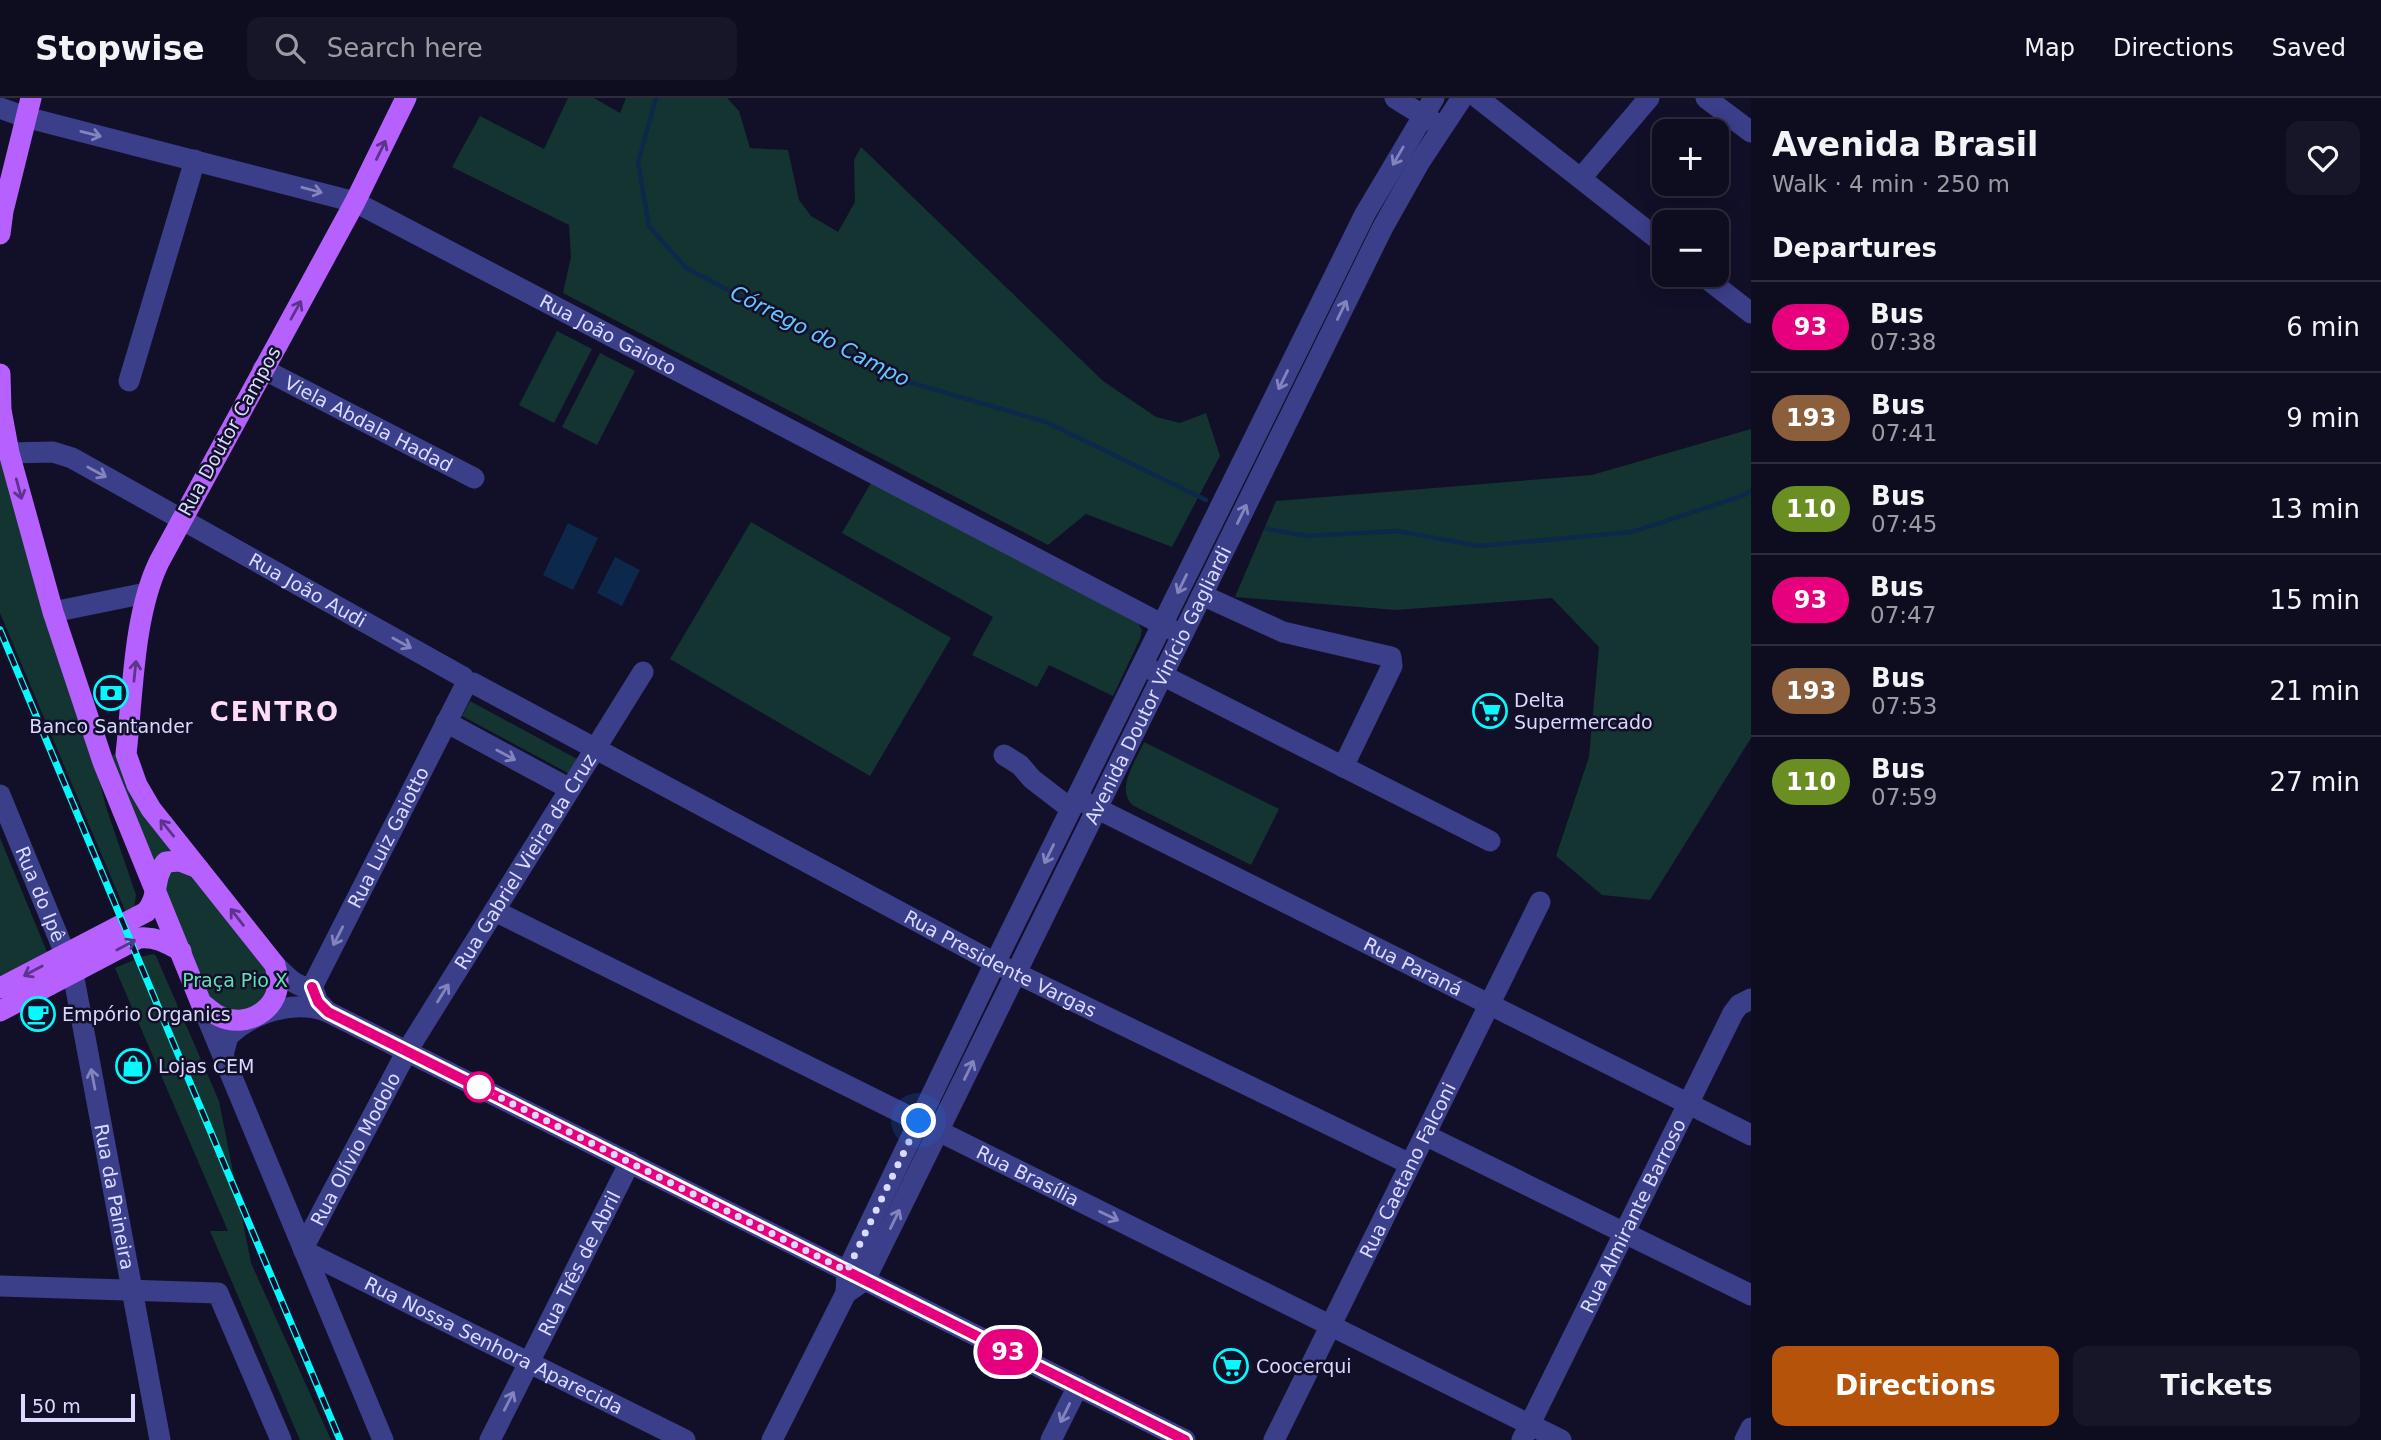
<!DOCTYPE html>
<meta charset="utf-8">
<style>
:root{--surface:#0e0c1f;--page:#171528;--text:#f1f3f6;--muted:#9b9ba4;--line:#2e2c3d;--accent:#b45309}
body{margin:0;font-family:"DejaVu Sans",sans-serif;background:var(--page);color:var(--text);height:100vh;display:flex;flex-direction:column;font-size:26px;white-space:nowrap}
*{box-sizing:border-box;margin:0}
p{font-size:23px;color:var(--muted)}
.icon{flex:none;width:38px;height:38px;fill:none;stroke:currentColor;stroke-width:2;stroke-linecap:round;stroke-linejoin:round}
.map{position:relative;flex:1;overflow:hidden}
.panel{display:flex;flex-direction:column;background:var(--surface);width:630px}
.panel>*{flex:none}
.badge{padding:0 14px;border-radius:23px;font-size:24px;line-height:46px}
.tools{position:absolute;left:1652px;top:21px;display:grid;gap:14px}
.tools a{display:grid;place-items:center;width:77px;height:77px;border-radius:14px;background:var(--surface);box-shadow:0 4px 18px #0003,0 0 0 2px var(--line);font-size:35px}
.scale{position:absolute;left:21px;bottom:18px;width:114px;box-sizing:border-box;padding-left:7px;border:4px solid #dad9ff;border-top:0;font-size:19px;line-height:24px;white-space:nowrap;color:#dad9ff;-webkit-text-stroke:5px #121029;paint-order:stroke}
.you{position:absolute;width:35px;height:35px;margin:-18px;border:5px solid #fff;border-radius:50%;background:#1a73e8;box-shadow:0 0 0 10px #1a73e833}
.map>.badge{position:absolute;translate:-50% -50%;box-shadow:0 0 0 4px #fff}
h2{padding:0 21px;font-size:26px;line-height:63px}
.round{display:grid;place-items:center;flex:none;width:74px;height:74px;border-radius:14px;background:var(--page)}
.summary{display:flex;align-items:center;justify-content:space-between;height:119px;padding:0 21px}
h1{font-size:33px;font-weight:700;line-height:52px}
.primary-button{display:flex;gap:14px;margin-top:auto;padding:14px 21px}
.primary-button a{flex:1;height:80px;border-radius:14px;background:var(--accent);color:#fff;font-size:28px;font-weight:700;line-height:80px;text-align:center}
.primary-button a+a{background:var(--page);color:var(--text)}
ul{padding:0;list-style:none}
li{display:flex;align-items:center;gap:21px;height:91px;padding:0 21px;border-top:2px solid var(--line)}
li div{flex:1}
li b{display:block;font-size:26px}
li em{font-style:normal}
li .badge{min-width:77px;font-weight:700;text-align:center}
header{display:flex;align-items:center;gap:42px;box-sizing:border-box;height:98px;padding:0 35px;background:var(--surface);border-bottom:2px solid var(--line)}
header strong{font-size:33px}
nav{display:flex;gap:38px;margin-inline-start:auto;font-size:24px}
.search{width:490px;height:63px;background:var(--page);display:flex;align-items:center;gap:18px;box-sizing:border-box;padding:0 24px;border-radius:14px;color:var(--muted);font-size:26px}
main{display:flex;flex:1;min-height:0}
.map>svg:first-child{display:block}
.green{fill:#133430}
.water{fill:#0c294c}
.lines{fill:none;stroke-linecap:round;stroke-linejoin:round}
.stream{stroke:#0c294c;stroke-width:4.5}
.minor{stroke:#3b3e89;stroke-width:21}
.major{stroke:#b660ff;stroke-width:21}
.rail-casing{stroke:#05faff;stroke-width:7}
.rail{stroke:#121029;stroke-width:4.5;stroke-dasharray:13;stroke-linecap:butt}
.oneway{stroke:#8384be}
.oneway2{stroke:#5c3489}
.line-casing{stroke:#fff;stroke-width:16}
.line{stroke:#e6007e;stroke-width:10}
.walk{stroke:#dad9ff;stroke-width:7;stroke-dasharray:0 12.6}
.stop-dot{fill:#fff;stroke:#e6007e;stroke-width:3.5}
.labels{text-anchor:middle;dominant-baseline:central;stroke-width:5;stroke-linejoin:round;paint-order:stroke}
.street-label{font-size:19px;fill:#dad9ff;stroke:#121029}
.poi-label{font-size:19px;fill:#dad9ff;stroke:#121029;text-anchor:start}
.park-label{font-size:19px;fill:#62e1b7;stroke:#121029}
.water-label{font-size:21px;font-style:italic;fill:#67c5ff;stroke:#121029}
.district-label{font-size:26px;font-weight:bold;letter-spacing:2px;fill:#ffdbf5;stroke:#121029}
</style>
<header>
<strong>Stopwise</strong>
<div class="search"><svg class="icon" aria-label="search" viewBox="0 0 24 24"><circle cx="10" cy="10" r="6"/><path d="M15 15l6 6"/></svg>Search here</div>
<nav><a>Map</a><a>Directions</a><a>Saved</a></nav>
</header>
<main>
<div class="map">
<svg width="1751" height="1342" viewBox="0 0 1751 1342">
<rect width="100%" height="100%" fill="#121029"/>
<g class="green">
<polygon points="568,0 594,0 620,15 626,0 727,0 739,13 750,50 788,52 799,102 811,118 838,134 855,104 854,62 861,49 1103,283 1156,319 1180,325 1206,315 1220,358 1172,449 1086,416 1048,447 563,195 571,159 569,127 452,69 480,18 544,51"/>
<polygon points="557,233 592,251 554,325 519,307"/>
<polygon points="600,255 635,273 597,347 562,329"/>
<polygon points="1751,331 1751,640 1650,802 1602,797 1556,758 1589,659 1599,549 1552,500 1396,512 1235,499 1276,403 1592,377"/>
<polygon points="0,353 95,665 106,709 136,797 134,810 126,815 0,515"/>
<polygon points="872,383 1138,525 1142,532 1140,541 1113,598 1049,567 1037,589 972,557 993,519 842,435"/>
<polygon points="751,424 951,540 870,678 670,561"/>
<polygon points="470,603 577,661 568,675 462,618"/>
<path d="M1144 644 1279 711 1251 767 1134 708C1114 692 1136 663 1144 644Z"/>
<polygon points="124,653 271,879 267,900 245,916 212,907 110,658"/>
<polygon points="0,740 47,854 0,878"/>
<polygon points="153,856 156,858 219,1003 251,1165 331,1342 300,1342 210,1133 228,1133 115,870 141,859"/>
</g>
<g class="water">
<polygon points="568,425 598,440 573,492 543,477"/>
<polygon points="615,459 640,472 622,508 597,495"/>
</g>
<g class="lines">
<g class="stream">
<polyline points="656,0 638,65 649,128 686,170 905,283 1046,324 1206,402"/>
<polyline points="1267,431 1307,438 1397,433 1479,448 1632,434 1742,398 1751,393"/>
</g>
<g class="minor">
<polyline points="1395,0 1435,25"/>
<polyline points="1478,0 1664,146"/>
<polyline points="1706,0 1751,34"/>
<path id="s1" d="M0 10 25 19 355 104 1171 531"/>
<polyline points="1581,80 1649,0"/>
<polyline points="1702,177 1751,215"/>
<path id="s2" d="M263 271 474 380"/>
<polyline points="129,283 195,62"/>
<path id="s3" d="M9 355 53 354 72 360 463 579 465 588"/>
<polyline points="1202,497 1283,534 1391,559 1392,568 1343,669"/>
<polyline points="53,514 146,495"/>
<polyline points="1152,572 1490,743"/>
<path id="s4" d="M465 588 473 585 995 865 1410 1066"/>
<polyline points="446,624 570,691"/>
<polyline points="1004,657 1020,667 1032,681 1071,711"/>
<path id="s5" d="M0 697 73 875 160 1342"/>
<path id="s6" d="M1084 704 1751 1037"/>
<path id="s7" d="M495 813 1561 1342"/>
<path d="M275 867C286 877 296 891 312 889"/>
<polyline points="312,889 318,904 328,914 1185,1342"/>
<path id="s8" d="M312 889 465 588"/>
<polyline points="201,905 383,1342"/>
<path d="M223 957 228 938C254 914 295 901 328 914"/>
<polyline points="1425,1037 1751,1197"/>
<path id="s9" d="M303 1150 407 953 643 574"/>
<path id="s10" d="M304 1153 685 1342"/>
<polyline points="0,1188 218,1195 281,1342"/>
<path id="s11" d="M846 1195 865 1182 1383 129 1419 65 1462 0"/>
<path id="s12" d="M490 1342 630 1064"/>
<polyline points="772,1342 846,1195 847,1173 995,865 1365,116 1434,0"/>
<polyline points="1051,1342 1078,1288"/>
<path id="s13" d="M1274 1342 1540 804"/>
<path id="s14" d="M1522 1342 1733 915 1739 907 1751 901"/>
<polyline points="1745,1342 1751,1330"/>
</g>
<g class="major">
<polyline points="0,136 3,113 31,0"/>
<path d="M0 276 1 312 9 355 53 514 103 664 201 905C207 909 212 915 219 918 245 931 278 913 278 883 278 878 276 872 275 867L151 711 137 687 126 656C133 596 133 518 159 464L355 104 406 0"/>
<path d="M0 890 146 814C160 799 152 779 166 764L180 763 198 770"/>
<path d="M0 913 139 840C155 838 167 845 181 853"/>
</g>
<g class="rail-casing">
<polyline id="rail" points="0,532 340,1342"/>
</g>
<use href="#rail" class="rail"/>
</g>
<defs><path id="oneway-shaft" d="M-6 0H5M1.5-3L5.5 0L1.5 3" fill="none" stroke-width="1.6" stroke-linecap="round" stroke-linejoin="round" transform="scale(1.75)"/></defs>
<g class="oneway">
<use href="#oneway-shaft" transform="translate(91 36) rotate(14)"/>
<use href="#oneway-shaft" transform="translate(1398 58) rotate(120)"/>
<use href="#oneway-shaft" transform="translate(312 92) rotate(15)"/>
<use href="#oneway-shaft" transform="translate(1342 212) rotate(-64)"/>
<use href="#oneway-shaft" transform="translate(1283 282) rotate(116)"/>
<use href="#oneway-shaft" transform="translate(97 374) rotate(29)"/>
<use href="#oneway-shaft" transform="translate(1242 416) rotate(-64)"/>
<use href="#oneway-shaft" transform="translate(1182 486) rotate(116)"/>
<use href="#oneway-shaft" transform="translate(402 545) rotate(29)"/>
<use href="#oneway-shaft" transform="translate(506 657) rotate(28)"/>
<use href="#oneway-shaft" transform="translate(1049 756) rotate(116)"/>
<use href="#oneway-shaft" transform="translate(338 838) rotate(117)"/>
<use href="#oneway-shaft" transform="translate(443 895) rotate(-58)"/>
<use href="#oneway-shaft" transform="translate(969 972) rotate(-64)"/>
<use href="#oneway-shaft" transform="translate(93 981) rotate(-101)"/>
<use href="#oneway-shaft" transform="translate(1109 1118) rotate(26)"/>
<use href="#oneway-shaft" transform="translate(895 1121) rotate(-64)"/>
<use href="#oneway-shaft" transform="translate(509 1303) rotate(-63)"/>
<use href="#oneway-shaft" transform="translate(1065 1315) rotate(116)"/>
</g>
<g class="oneway2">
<use href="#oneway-shaft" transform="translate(381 52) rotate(-64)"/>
<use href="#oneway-shaft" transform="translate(296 212) rotate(-61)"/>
<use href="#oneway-shaft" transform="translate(19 391) rotate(75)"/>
<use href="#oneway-shaft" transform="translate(135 573) rotate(-84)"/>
<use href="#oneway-shaft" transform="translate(167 730) rotate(-129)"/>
<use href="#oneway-shaft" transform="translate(237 819) rotate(-128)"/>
<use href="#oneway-shaft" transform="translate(126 847) rotate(-28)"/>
<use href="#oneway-shaft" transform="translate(33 873) rotate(152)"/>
</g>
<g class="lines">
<g class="line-casing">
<polyline id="line" points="312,889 318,904 328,914 1185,1342"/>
</g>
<use href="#line" class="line"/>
<polyline class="walk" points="479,989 847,1173 919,1023"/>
</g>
<defs>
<g id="bank-ring" transform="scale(1.75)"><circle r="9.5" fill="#121029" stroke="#05faff" stroke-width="1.5"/><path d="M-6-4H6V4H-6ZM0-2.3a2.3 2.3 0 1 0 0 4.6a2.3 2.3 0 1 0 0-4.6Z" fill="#05faff"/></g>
<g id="supermarket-ring" transform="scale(1.75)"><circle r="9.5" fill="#121029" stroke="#05faff" stroke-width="1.5"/><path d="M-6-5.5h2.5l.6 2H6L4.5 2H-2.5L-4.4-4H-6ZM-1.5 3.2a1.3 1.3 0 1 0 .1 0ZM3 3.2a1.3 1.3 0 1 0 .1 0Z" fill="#05faff"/></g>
<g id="cafe-ring" transform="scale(1.75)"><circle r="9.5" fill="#121029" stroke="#05faff" stroke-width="1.5"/><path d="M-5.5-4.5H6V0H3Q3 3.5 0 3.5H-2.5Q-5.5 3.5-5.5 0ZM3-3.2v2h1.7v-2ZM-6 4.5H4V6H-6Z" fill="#05faff"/></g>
<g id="shop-ring" transform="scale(1.75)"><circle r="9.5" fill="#121029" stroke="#05faff" stroke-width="1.5"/><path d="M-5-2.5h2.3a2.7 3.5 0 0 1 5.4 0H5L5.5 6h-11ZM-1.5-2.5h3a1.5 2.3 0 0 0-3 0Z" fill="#05faff"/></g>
</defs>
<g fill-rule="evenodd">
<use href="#bank-ring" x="111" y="595"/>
<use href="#supermarket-ring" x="1490" y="613"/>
<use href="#cafe-ring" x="38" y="916"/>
<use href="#shop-ring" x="133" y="968"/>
<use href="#supermarket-ring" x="1231" y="1268"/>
</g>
<circle class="stop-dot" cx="479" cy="989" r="14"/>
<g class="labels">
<g class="street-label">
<text stroke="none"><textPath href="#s1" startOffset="653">Rua João Gaioto</textPath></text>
<text stroke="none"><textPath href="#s2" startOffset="119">Viela Abdala Hadad</textPath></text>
<text transform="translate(229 333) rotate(-61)">Rua Doutor Campos</text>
<text stroke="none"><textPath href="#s3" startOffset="334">Rua João Audi</textPath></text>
<text stroke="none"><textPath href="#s11" startOffset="686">Avenida Doutor Vinício Gagliardi</textPath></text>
<text stroke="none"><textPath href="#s8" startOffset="168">Rua Luiz Gaiotto</textPath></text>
<text stroke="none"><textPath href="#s9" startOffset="446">Rua Gabriel Vieira da Cruz</textPath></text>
<text stroke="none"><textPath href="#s5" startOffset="107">Rua do Ipê</textPath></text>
<text stroke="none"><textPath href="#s4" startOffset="606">Rua Presidente Vargas</textPath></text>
<text stroke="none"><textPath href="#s6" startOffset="368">Rua Paraná</textPath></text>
<text stroke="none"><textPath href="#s9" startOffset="112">Rua Olívio Modolo</textPath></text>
<text stroke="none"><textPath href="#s13" startOffset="301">Rua Caetano Falconi</textPath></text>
<text stroke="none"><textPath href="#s7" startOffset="595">Rua Brasília</textPath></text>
<text stroke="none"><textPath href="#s5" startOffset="420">Rua da Paineira</textPath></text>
<text stroke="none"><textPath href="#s14" startOffset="250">Rua Almirante Barroso</textPath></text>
<text stroke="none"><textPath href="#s12" startOffset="198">Rua Três de Abril</textPath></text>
<text stroke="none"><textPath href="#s10" startOffset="212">Rua Nossa Senhora Aparecida</textPath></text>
</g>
<g class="poi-label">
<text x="1514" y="602">Delta<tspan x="1514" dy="22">Supermercado</tspan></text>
<text x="111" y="628" text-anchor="middle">Banco Santander</text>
<text x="62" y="916">Empório Organics</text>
<text x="158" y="968">Lojas CEM</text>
<text x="1256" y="1268">Coocerqui</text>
</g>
<g class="park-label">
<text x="235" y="882">Praça Pio X</text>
</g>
<g class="water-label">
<text transform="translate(820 238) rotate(27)">Córrego do Campo</text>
</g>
<g class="district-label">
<text x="275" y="614">CENTRO</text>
</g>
</g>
</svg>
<div class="tools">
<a>+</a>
<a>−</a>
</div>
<div class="scale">50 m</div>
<div class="you" style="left:919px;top:1023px"></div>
<b class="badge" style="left:1008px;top:1254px;background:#e6007e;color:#fff">93</b>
</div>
<section class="panel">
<div class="summary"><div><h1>Avenida Brasil</h1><p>Walk · 4 min · 250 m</p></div><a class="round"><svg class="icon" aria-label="heart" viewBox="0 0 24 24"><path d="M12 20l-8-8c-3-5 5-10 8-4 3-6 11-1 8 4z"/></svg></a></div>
<h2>Departures</h2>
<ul>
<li><span class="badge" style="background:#e6007e;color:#fff">93</span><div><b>Bus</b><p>07:38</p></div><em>6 min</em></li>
<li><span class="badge" style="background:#8b5e3c;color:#fff">193</span><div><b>Bus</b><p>07:41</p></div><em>9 min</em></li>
<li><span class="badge" style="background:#6b8e23;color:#fff">110</span><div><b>Bus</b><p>07:45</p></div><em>13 min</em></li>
<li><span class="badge" style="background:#e6007e;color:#fff">93</span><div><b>Bus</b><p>07:47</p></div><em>15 min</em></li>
<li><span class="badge" style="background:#8b5e3c;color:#fff">193</span><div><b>Bus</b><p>07:53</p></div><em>21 min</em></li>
<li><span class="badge" style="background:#6b8e23;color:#fff">110</span><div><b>Bus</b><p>07:59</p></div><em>27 min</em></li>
</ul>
<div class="primary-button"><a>Directions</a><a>Tickets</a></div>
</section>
</main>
